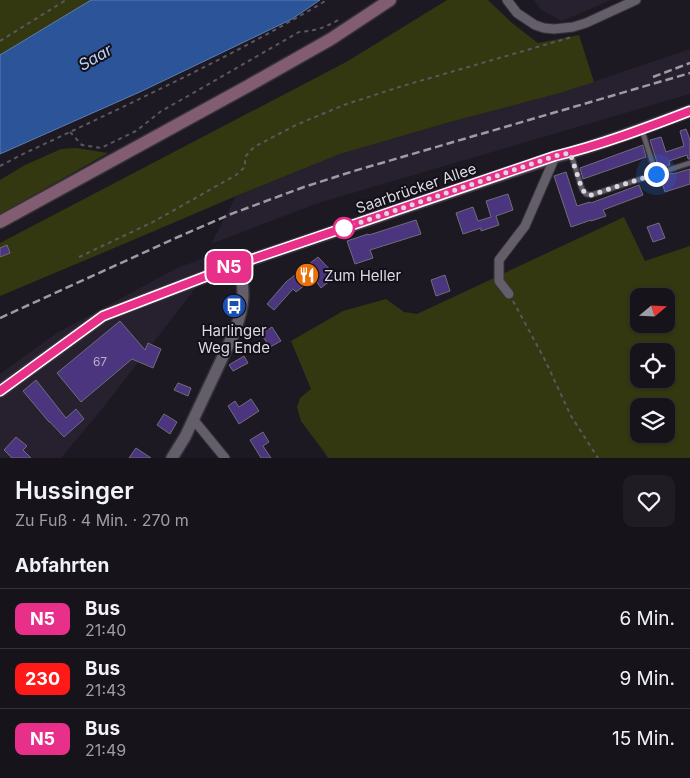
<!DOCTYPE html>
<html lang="de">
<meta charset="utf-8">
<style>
:root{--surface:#16131a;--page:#1f1c23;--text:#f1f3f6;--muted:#9e9ea2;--line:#353239}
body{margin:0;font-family:Inter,sans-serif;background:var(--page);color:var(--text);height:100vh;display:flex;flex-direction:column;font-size:19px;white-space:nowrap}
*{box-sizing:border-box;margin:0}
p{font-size:16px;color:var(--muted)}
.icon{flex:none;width:28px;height:28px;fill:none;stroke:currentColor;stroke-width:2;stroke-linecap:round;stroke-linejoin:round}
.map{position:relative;height:458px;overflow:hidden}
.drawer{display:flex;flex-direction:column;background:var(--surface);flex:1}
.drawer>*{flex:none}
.badge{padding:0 10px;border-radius:8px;font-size:18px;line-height:32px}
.needle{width:32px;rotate:71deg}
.controls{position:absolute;left:630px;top:288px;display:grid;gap:10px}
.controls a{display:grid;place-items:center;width:45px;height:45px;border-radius:10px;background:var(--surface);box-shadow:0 1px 4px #0004,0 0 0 1px var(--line);font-size:25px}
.you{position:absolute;width:25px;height:25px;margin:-12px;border:4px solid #fff;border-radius:50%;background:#1a73e8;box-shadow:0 0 0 8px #1a73e833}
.map>.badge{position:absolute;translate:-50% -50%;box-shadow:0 0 0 2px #fff}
h2{padding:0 15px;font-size:19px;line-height:45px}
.round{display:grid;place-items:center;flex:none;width:52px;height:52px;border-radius:10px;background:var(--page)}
.head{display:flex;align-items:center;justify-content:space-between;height:85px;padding:0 15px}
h1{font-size:24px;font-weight:600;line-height:38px}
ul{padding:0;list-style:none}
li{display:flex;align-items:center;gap:15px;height:60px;padding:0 15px;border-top:1px solid var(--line)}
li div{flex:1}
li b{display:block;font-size:19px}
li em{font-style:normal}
li .badge{min-width:55px;font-weight:700;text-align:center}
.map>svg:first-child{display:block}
.built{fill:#27202f}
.green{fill:#333810;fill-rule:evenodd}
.water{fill:#2b5598;stroke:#607dad}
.building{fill:#4a357e;stroke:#6f6d79}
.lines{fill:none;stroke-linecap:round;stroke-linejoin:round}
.service-casing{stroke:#36333a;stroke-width:7}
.minor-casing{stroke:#36333a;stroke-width:11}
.tertiary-casing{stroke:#36333a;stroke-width:14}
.secondary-casing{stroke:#36333a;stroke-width:15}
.path{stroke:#5a575f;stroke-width:2;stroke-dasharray:4 4;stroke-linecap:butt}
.service{stroke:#635e6a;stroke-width:4.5}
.minor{stroke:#635e6a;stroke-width:9}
.tertiary{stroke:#635e6a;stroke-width:11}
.secondary{stroke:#825c70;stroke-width:12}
.rail{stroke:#9e9ba2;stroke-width:2.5;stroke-dasharray:8 4;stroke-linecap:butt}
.line-casing{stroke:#fff;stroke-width:11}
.line{stroke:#e8308a;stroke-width:8}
.walk{stroke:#dbd9df;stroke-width:5;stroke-dasharray:0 9}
.stop-dot{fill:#fff;stroke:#e8308a;stroke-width:2.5}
.labels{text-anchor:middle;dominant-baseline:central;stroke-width:4;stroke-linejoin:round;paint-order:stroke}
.number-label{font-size:12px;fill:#b7b0c7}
.street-label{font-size:15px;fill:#dbd9df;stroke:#141019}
.poi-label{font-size:15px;fill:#dbd9df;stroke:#141019;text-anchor:start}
.water-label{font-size:16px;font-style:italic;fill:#b8d1f7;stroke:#141019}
</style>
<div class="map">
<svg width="690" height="458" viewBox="0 0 690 458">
<rect width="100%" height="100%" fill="#1d1922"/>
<g class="built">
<polygon points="534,0 611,0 562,21 541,10"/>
<polygon points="690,49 690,94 318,203 211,244 236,196 340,154 450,122 560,93"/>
<polygon points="224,251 106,404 61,458 0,458 0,374 57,333 177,268"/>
</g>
<g class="green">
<polygon points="0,0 91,0 0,55"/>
<polygon points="447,0 488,0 512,23 538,43 579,35 594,82 560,93 450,122 340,154 236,196 126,243 0,296 0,243 348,61"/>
<polygon points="76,148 108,153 0,214 0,180 25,165 61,149"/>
<path d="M624 217 645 261 690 246V458H328L325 453 301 421 297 407 300 398 311 389 291 341 343 311 386 299 404 312 417 314ZM639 296H666V324H639ZM639 351H666V379H639ZM639 406H666V434H639Z"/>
</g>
<polygon class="water" points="91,0 320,0 292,19 142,91 0,154 0,55"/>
<g class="building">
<polygon points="686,129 690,140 690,159 688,159 687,155 669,161 670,165 659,169 650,140 661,137 666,152 684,146 680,131"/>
<polygon points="643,145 646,157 583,179 580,168"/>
<polygon points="690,169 690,184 665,192 660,177 672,173 673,174"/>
<polygon points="566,172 577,206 590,202 591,203 639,185 643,195 603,210 606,216 591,221 591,220 571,227 554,176"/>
<polygon points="508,194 513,210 496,216 499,225 481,231 481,228 463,234 456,213 473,207 478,221 491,217 486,201"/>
<polygon points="416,220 421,234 370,250 373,258 355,264 347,241 368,234 369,235"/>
<polygon points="659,223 665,238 653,242 647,227"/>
<polygon points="7,245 10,253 0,257 0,248"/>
<polygon points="318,257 336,276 321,288 314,278 296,292 293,289 274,310 267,304 286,282"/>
<polygon points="445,275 450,291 436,296 431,280"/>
<polygon points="120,321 145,350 148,343 161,349 153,368 132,359 81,402 57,373"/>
<polygon points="272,327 281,341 270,347 261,334"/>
<polygon points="244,356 248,363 233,371 229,365"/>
<polygon points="36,380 66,418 76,409 84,419 64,437 50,422 49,422 23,391"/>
<polygon points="178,383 191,388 188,396 174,390"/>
<polygon points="251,399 259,411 239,424 228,406 235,401 239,407"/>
<polygon points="164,414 177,422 170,434 157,425"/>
<polygon points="263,432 269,442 263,446 271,458 261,458 250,440"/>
<polygon points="16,437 27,446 23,450 31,458 12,458 4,450"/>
<polygon points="136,448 151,458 129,458"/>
</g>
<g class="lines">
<g class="service-casing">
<g id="service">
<polyline points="642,130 656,174 690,163"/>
<polyline points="571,154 582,189 586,194 591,195 656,174"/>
</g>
</g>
<g class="minor-casing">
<g id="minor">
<polyline points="507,0 517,13 535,25 544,28 554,29 573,27 586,23 636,0"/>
<polyline points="509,294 499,281 499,260 525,226 555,157"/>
<polyline points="193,419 225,458"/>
</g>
</g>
<g class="tertiary-casing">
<g id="tertiary">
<path d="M0 391 103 316 238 264 555 157C601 145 646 127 690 111"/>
<path d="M172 458 185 437 235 331C244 306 246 290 238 264"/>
</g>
</g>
<g class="secondary-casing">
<polyline id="secondary" points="0,222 248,86 331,39 390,0"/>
</g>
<g class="path">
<polyline points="0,41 66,0"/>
<path d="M70 132 82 145 101 148 136 131 160 112 299 32C315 31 327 27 340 19L341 20"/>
<path d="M0 166 21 155C125 106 228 59 327 0"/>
<polyline points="79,257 153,222 236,175 245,167 245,157 254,147 296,125 344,105 399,87 572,37"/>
<polyline points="513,301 545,360 571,416 598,458"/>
</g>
<use href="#service" class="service"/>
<use href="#minor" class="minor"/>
<use href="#tertiary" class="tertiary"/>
<use href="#secondary" class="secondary"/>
<g class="rail">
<polyline points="653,77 690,63"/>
<polyline points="0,318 178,237 231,214 304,187 354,171 690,73"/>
</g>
</g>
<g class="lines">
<g class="line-casing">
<path id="line" d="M0 391 103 316 238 264 555 156C601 145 646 128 690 111"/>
</g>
<use href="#line" class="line"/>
<polyline class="walk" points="344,228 555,156 570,153 582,189 586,194 591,195 656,174"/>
</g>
<defs>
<g id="restaurant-disc" transform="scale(1.25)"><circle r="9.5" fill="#e8710a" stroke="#141019"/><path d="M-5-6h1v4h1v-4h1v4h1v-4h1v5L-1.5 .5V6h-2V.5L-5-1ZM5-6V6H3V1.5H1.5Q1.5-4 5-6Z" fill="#fff"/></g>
<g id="bus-disc" transform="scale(1.25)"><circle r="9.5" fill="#1a4fb4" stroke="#141019"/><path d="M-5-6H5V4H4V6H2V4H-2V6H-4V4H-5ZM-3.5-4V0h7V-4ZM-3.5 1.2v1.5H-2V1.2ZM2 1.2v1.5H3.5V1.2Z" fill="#fff"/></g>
</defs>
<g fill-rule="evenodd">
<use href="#restaurant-disc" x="307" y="275"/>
<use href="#bus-disc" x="234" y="306"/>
</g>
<circle class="stop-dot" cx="344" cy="228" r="10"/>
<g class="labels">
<g class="number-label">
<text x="100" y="361">67</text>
</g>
<g class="street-label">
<text transform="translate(416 188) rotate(-19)">Saarbrücker Allee</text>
</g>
<g class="poi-label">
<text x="324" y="275">Zum Heller</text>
<text x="234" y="330" text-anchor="middle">Harlinger<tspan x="234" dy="17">Weg Ende</tspan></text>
</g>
<g class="water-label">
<text transform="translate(95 57) rotate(-30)">Saar</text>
</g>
</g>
</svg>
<div class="controls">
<a><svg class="needle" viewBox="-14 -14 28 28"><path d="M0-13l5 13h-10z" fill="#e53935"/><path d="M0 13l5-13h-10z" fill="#9e9ea2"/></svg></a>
<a><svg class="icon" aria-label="locate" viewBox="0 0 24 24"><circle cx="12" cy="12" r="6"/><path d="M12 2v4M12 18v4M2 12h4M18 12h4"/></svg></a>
<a><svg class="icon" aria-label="layers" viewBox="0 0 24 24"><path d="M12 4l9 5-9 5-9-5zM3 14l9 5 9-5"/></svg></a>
</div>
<div class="you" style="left:656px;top:174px"></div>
<b class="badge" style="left:229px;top:267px;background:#e8308a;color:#fff">N5</b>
</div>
<section class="drawer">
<div class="head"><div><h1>Hussinger</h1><p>Zu Fuß · 4 Min. · 270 m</p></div><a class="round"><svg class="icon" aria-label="heart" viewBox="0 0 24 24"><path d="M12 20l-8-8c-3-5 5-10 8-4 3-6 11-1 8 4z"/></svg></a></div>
<h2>Abfahrten</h2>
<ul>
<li><span class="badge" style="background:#e8308a;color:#fff">N5</span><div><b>Bus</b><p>21:40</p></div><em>6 Min.</em></li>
<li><span class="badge" style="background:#ff1919;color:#fff">230</span><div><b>Bus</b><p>21:43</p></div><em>9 Min.</em></li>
<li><span class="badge" style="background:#e8308a;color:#fff">N5</span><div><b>Bus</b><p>21:49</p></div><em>15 Min.</em></li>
</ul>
</section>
